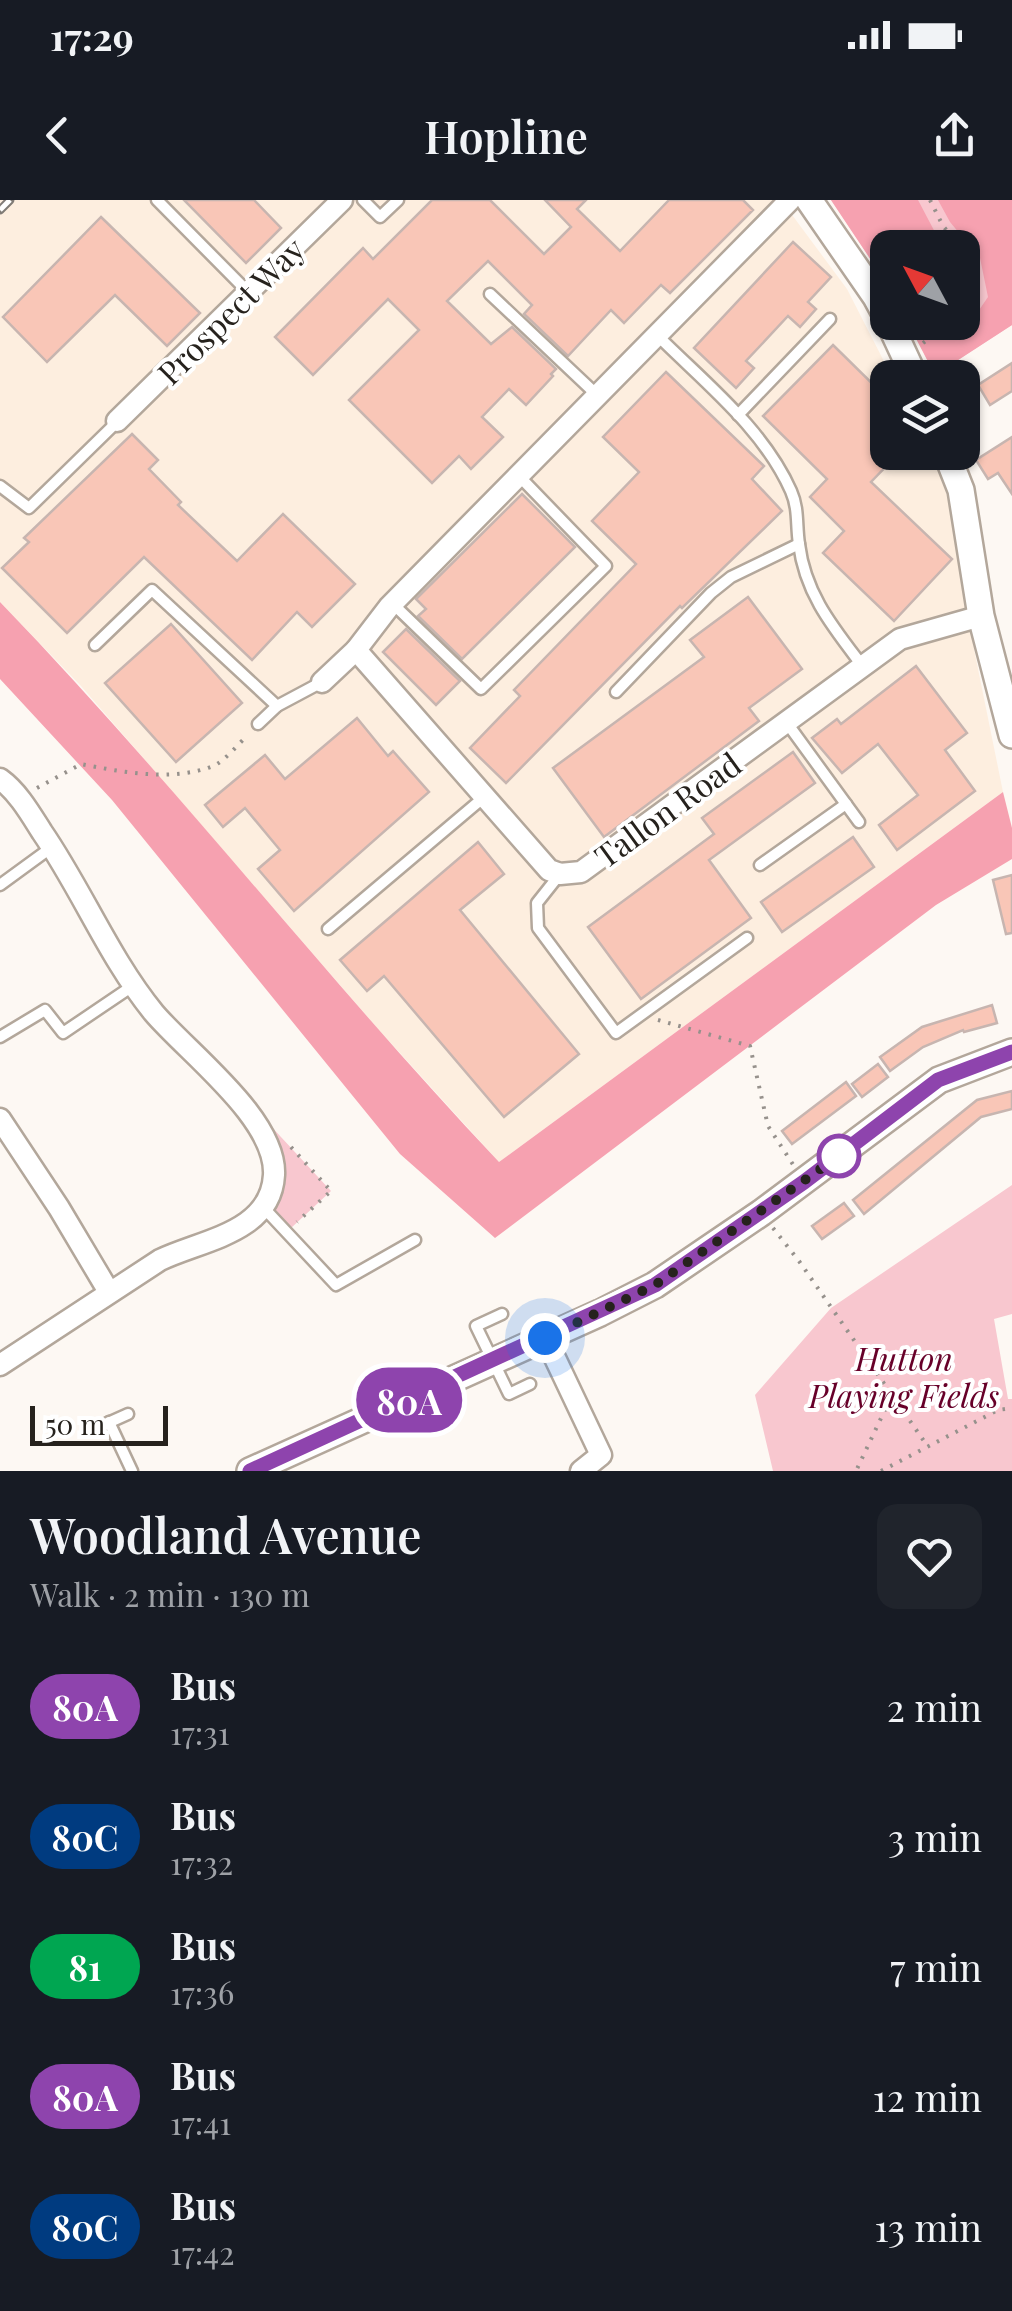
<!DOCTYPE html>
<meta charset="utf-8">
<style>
:root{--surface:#171b24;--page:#20242c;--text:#f1f3f6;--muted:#9ea1a6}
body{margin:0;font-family:"Playfair Display",serif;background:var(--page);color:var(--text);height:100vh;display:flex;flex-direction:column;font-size:38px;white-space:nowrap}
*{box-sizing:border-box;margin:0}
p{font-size:32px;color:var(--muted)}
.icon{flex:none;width:55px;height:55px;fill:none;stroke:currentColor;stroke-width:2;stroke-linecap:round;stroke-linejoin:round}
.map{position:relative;height:1271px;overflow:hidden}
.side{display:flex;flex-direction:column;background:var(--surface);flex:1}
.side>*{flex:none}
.badge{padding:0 20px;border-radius:32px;font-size:35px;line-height:65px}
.needle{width:65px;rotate:311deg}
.buttons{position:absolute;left:870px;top:30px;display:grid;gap:20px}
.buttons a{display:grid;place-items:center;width:110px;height:110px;border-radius:20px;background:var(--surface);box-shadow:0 2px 8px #0004;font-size:50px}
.scale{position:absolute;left:30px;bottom:25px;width:138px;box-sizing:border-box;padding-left:10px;border:5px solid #26221d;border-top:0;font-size:28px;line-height:35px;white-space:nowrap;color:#26221d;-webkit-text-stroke:8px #fff;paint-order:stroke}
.you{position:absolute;width:50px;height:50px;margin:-25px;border:8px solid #fff;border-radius:50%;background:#1a73e8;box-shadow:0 0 0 15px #1a73e833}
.map>.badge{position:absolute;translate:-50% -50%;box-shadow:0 0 0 5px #fff}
.round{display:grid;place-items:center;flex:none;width:105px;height:105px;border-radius:20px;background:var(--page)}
.summary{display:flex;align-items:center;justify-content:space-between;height:170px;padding:0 30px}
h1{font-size:48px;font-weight:600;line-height:75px}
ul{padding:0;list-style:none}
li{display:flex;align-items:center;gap:30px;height:130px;padding:0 30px}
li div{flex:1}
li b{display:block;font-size:38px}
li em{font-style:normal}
li .badge{min-width:110px;font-weight:700;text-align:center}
.status{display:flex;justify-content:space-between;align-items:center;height:70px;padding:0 50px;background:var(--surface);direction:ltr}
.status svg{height:28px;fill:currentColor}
header{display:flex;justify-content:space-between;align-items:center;height:130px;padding:0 30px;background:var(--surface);font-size:45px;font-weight:600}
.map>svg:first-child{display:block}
.built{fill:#fdeedf}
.green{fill:#f8c7cf}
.forest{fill:#f6a1b0}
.building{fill:#f9c6b7;stroke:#c7b5b0;stroke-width:2.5}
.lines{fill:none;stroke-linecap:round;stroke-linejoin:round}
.service-casing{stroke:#b3a79b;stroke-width:15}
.minor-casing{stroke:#b3a79b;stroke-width:25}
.tertiary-casing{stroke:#b3a79b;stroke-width:30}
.path{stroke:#96918c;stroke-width:4;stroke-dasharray:2.5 8;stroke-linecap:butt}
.service{stroke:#fff;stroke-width:10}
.minor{stroke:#fff;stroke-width:20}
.tertiary{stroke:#fff;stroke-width:25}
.rail-casing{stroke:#807b76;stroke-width:9}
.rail{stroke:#fff;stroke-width:5;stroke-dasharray:15;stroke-linecap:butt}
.line-casing{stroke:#fff;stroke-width:22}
.line{stroke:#8e44ad;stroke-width:15}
.walk{stroke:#26221d;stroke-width:10;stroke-dasharray:0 18}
.stop-dot{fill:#fff;stroke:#8e44ad;stroke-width:5}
.labels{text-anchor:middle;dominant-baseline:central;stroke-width:8;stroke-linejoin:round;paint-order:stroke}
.street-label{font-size:32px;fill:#26221d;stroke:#fff}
.park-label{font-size:32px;font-style:italic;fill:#670029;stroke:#fff}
</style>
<div class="status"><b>17:29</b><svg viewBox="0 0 49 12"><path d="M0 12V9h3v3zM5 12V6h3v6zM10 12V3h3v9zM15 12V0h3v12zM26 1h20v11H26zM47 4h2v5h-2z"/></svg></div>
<header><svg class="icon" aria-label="back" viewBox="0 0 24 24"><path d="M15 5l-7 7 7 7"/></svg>Hopline<svg class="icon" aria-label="share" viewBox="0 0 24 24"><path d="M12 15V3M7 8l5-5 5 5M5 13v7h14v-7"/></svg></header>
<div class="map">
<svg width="1012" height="1271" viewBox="0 0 1012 1271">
<rect width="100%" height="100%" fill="#fdf8f3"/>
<polygon class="built" points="0,0 781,0 847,89 892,177 888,178 888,252 931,253 952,308 975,454 1003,592 499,962 379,830 81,486 0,402"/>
<g class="green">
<polygon points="831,0 1012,0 1012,125 935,175 908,123 962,122 962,48 888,48 887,84"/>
<polygon points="268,923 331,991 291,1028 274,1009 284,972"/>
<polygon points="1012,985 1012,1114 994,1119 1008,1199 1012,1199 1012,1271 773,1271 755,1195 831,1108"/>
</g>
<g class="forest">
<polygon points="831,0 918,0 938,38 947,47 888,48 887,84"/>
<polygon points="938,0 1012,0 1012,125 935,175 908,123 941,123 948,137 975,116 988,97 980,58 950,22"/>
<path d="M0 402C174 582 327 780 499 962L1003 592 1012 628V659L936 705 495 1038 400 954 112 600 0 479Z"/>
</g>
<g class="building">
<polygon points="184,0 254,0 281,28 246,63"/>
<polygon points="432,0 490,0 544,54 571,27 545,0 586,0 577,9 620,51 669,0 743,0 753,10 670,93 661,85 624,123 611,110 568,156 524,114 532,105 488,61 447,101 491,144 512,127 556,169 551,174 553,176 526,205 509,189 482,217 503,237 471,269 459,256 432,283 349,200 419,130 388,99 313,175 275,137 363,48 373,59"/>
<polygon points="101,17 200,113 167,146 115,95 47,162 3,117"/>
<polygon points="793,42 831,77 808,102 816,109 800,127 788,116 746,161 754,168 736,188 694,148"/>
<polygon points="833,145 888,199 888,252 900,252 871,282 952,359 894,421 823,353 844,331 810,297 827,279 763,216"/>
<polygon points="1012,163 1012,191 990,205 978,185"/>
<polygon points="666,172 764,266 752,279 782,311 682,408 680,406 506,583 470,548 520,496 514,490 636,364 592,321 639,272 603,237"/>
<polygon points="132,234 158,260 149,269 181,302 178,305 237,361 283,314 355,384 312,427 297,412 252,460 144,357 67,433 2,368 29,342 24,338"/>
<polygon points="1012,237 1012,294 998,273 988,279 976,260"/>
<polygon points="522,294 575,347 462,459 418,416 426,409 416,399"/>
<polygon points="748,397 802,469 749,508 759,521 604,637 553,568 704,457 690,440"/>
<polygon points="171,424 242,503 176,562 105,483"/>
<polygon points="406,429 460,481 436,505 383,452"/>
<polygon points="916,466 967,533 945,550 975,591 897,650 879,625 918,595 878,544 842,573 812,538 837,519 841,524"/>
<polygon points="357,518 388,556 393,551 429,592 294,711 258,669 280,650 245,608 223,627 205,605 265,555 285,579"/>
<polygon points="793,552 815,583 709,660 751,718 641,799 588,727 714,634 702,618"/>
<polygon points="853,637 874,667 782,732 761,702"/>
<polygon points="478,642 504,674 460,710 579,854 504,917 384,776 367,791 340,760"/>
<polygon points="1012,675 1012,733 1006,734 993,680"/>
<polygon points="992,805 997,823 964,832 963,830 923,847 890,871 880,857 922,827"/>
<polygon points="878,864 888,877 862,897 852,884"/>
<polygon points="846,882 856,896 792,944 782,931"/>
<polygon points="1012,891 1012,909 981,917 864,1014 853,1000 977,900"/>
<polygon points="844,1003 854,1016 822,1039 812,1026"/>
</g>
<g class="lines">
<g class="service-casing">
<g id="service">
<polyline points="157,0 248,92"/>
<polyline points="363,0 380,17 398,0"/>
<polyline points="490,94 597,195"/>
<path d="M657 135C705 183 763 228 791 291 799 309 796 325 799 344 805 393 832 426 861 464"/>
<polyline points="738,215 830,119"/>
<polyline points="0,286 29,308 117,222"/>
<polyline points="392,403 481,489 606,366 519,276"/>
<polyline points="95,445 152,390 277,506"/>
<polyline points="616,492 711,393 731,377 799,344"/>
<polyline points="787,523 859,622"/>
<polyline points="258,524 277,506 322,482"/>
<polyline points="760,665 846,604"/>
<polyline points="560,674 537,703 538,728 616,833 747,738"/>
<polyline points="0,685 52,647"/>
<polyline points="328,729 483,598"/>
<polyline points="0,837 45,810 63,833 134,785"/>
<polyline points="263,1007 336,1085 415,1040"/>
<polyline points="502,1114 476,1126 509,1194 530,1184"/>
<polyline points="109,1222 132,1271"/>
<polyline points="90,1231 128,1214"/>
</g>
</g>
<g class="minor-casing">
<g id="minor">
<polyline points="790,0 389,407 356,450 549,670 560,674 581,672 900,439 981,416"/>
<polyline points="117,221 342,0"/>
<polyline points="322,482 356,450"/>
<path d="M0 579C18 592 30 613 42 632 82 690 109 758 154 813 188 853 277 919 274 975 271 1033 201 1040 160 1060L0 1165"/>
<polyline points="0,919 59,1008 109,1092"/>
<polyline points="545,1137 601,1255 581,1271"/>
</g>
</g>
<g class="tertiary-casing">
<g id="tertiary">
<polyline points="809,0 876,97 888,119"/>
<polyline points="889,122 915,178"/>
<polyline points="946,252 961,290 981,416 1012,535"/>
<polyline points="250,1271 600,1113 655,1085 761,1013 939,880 1012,852"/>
</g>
</g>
<g class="path">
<polyline points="930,0 943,26 962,48"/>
<polyline points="962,48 975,63 978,95 962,115"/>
<polyline points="923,143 952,122"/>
<path d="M37 588 81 564C121 572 173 582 213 566 225 561 238 544 248 535"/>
<polyline points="658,820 750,846 768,926 794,966"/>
<polyline points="291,947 331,991 297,1022"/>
<polyline points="773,1028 799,1061 892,1195 856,1271"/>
<polyline points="892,1195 926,1244"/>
<polyline points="881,1271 998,1210 1012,1208"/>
</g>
<use href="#service" class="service"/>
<use href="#minor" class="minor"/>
<use href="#tertiary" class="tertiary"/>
<g class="rail-casing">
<polyline id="rail" points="0,10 10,0"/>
</g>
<use href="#rail" class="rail"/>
</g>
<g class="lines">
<g class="line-casing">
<polyline id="line" points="250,1271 655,1085 804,982 938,880 1012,852"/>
</g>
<use href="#line" class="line"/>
<polyline class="walk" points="545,1138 655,1085 839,956"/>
</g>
<circle class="stop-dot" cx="839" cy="956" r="20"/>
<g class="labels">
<g class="street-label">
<text transform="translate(230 110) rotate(-45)">Prospect Way</text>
<text transform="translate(667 609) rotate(-36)">Tallon Road</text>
</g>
<g class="park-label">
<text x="904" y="1157">Hutton<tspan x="904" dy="37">Playing Fields</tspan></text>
</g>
</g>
</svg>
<div class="buttons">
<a><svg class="needle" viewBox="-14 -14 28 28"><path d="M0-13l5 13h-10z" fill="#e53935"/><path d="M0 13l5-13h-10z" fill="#9ea1a6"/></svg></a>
<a><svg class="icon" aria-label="layers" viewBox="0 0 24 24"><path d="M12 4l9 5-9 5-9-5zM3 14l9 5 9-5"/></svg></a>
</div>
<div class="scale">50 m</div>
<div class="you" style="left:545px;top:1138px"></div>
<b class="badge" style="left:409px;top:1200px;background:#8e44ad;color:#fff">80A</b>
</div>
<section class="side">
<div class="summary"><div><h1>Woodland Avenue</h1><p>Walk · 2 min · 130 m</p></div><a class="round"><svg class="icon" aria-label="heart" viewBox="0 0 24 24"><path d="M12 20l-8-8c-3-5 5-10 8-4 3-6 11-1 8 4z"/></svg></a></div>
<ul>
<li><span class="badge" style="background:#8e44ad;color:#fff">80A</span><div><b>Bus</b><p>17:31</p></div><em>2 min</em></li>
<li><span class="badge" style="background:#003b80;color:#fff">80C</span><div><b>Bus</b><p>17:32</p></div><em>3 min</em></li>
<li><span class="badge" style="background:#00a651;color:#fff">81</span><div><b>Bus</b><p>17:36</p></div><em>7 min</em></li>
<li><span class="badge" style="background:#8e44ad;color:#fff">80A</span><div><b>Bus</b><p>17:41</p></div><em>12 min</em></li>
<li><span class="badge" style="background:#003b80;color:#fff">80C</span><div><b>Bus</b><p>17:42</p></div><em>13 min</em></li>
</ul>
</section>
